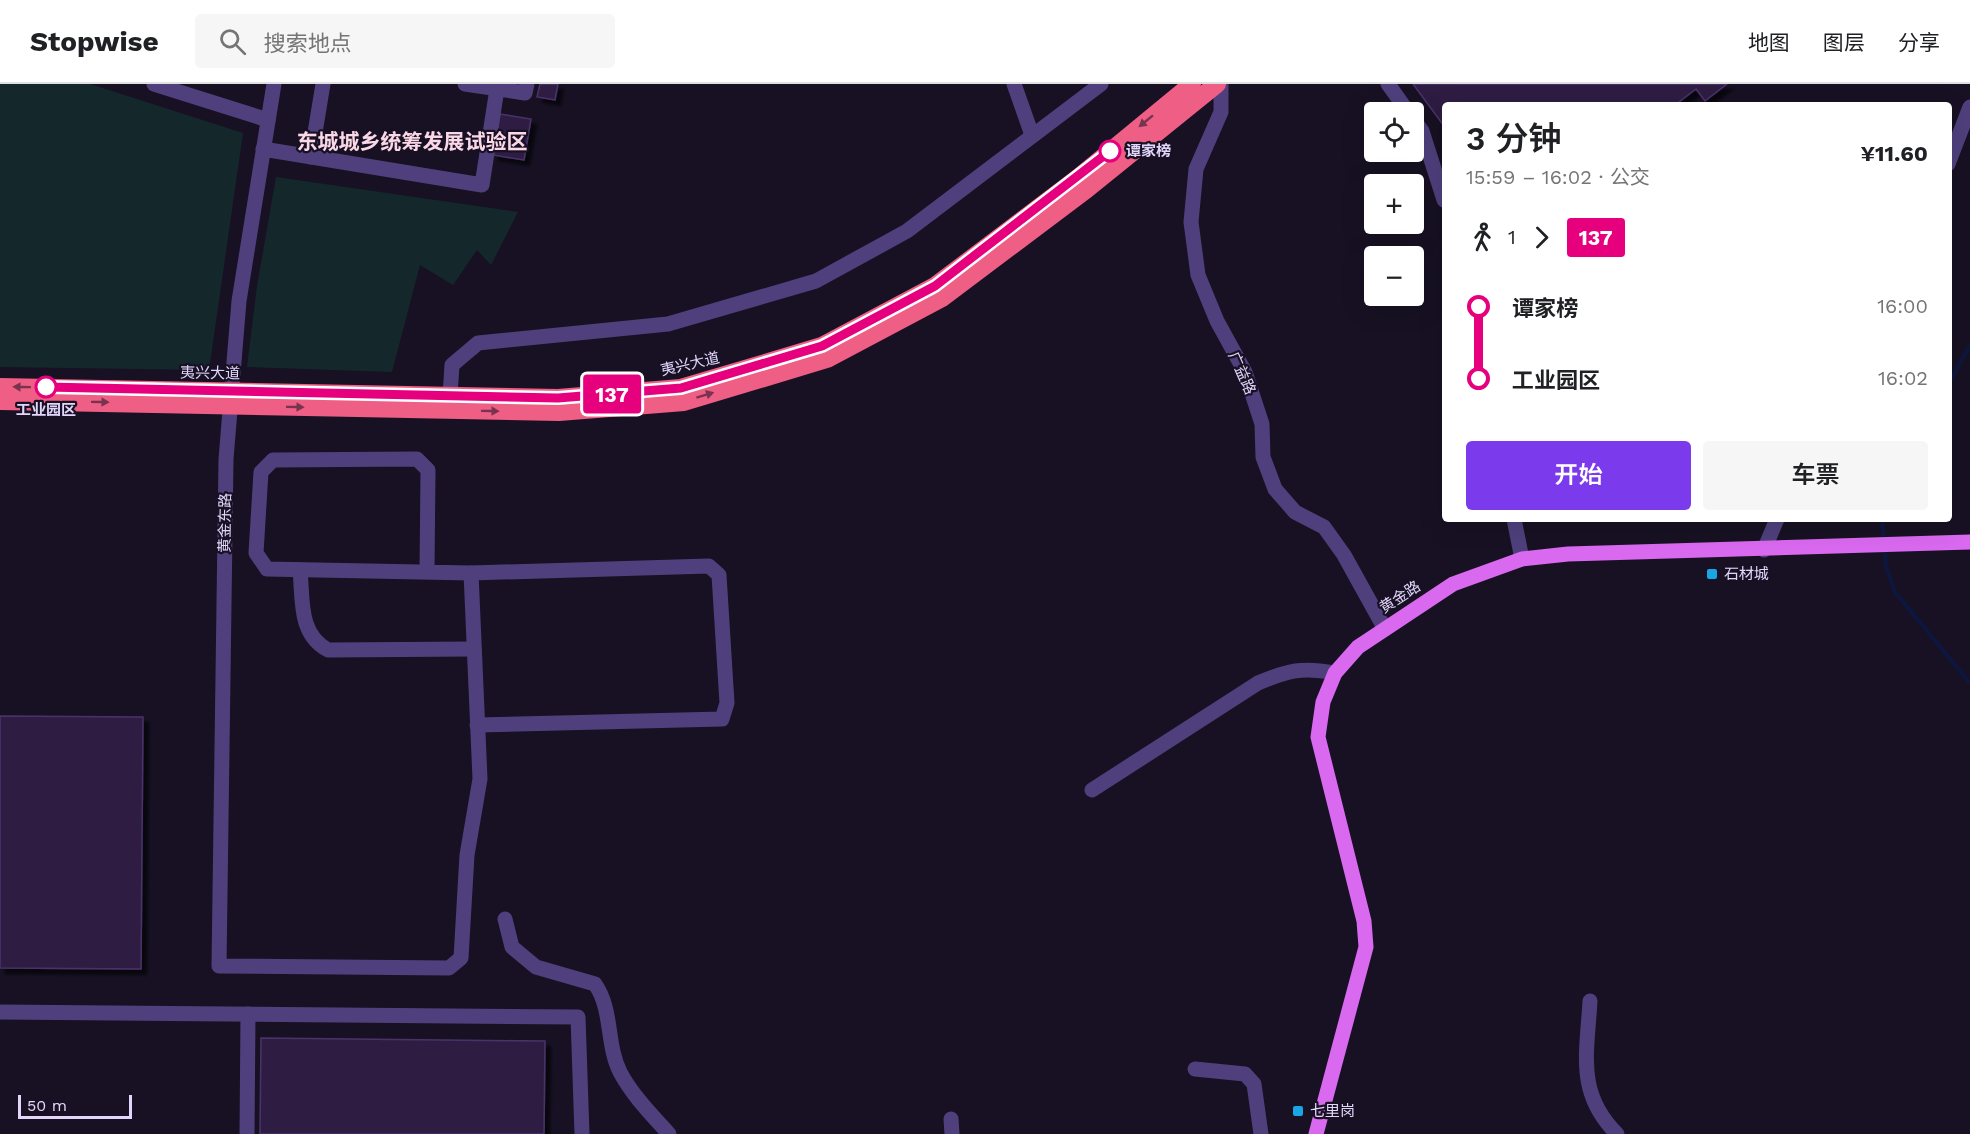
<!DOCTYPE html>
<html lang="zh">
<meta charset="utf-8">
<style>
:root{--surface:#fff;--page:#f6f6f6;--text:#202124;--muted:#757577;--line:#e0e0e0;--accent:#7c3aed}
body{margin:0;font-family:"Work Sans","Noto Sans SC",sans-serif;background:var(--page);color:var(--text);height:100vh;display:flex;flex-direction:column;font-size:22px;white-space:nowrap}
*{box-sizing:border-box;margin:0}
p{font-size:20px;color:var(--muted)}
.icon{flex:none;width:33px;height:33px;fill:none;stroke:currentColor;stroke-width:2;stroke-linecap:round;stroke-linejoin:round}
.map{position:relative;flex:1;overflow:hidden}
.panel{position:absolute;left:1442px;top:18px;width:510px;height:420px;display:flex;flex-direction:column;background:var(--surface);border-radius:6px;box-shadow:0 6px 24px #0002}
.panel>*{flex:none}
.badge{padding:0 12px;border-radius:4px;font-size:21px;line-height:39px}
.controls{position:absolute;left:1364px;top:18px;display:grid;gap:12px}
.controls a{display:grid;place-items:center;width:60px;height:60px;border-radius:6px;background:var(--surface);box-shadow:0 6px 24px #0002;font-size:30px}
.scale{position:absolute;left:18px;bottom:15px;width:114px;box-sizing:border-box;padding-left:6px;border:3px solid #e2d6fb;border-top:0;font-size:16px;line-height:21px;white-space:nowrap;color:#e2d6fb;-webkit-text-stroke:4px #171123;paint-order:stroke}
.map>.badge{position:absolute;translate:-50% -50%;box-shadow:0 0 0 3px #fff}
.legs{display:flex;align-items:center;gap:9px;height:66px;padding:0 24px;font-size:20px}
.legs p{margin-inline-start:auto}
.headline{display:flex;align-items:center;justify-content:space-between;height:102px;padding:0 24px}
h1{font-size:33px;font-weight:600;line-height:45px}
.cta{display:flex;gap:12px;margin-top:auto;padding:12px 24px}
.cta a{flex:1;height:69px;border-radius:6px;background:var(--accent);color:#fff;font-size:24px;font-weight:600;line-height:69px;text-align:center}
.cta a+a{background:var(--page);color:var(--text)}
ul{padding:0 24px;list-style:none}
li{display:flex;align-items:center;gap:21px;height:72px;font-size:22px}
li i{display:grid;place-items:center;width:9px;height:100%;margin:0 8px;background:currentColor}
li i::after{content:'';width:15px;height:15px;margin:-8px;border:4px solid;border-radius:50%;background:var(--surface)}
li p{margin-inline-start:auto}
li:first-child i{background:linear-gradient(#0000 50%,currentColor 0)}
li:last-child i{background:linear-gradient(currentColor 50%,#0000 0)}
header{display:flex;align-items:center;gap:36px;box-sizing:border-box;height:84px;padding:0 30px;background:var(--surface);border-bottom:2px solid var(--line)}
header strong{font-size:28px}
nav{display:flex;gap:33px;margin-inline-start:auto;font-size:21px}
.search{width:420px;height:54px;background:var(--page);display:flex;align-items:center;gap:15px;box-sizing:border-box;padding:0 21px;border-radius:6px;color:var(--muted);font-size:22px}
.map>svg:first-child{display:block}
.green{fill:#14282c}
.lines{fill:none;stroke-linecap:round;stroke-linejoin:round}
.stream{stroke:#0f163d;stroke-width:4.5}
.building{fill:#2d1f42;stroke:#4a336b;stroke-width:1.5;filter:url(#shadow)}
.minor{stroke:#4f407d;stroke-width:15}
.major{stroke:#d969ef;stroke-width:15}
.highway{stroke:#ee5e85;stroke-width:18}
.oneway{fill:#78344f}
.line-1-casing{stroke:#fff;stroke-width:14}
.line-1{stroke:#e6007e;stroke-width:9}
.stop-1-dot{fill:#fff;stroke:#e6007e;stroke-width:3}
.poi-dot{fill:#18a6e5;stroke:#171123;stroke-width:2}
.labels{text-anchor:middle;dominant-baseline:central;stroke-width:4.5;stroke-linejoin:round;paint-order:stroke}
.stop-label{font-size:15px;font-weight:bold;fill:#e2d6fb;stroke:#171123;text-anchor:start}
.street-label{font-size:15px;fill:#e2d6fb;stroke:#171123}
.poi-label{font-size:15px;fill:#e2d6fb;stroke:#171123;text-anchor:start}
.district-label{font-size:21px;font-weight:bold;fill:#fbd8e7;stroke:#171123}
</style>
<header>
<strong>Stopwise</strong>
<div class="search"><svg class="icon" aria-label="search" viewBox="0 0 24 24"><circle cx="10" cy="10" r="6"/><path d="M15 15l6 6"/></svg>搜索地点</div>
<nav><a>地图</a><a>图层</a><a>分享</a></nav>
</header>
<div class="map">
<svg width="1970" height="1050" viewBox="0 0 1970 1050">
<defs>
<filter id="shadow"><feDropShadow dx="5.5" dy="5.5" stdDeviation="1.5" flood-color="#0009"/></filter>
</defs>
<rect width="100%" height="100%" fill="#171123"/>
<g class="green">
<polygon points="0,0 90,0 243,49 209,286 0,283"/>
<polygon points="276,93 518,128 491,181 477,166 453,201 420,181 392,288 247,283 257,202"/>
</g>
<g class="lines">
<g class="stream">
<polyline points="1948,301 1970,261"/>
<polyline points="1882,435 1886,483 1895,508 1970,599"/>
</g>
</g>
<g class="building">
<polygon points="540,0 558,0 555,16 537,13"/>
<polygon points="1413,0 1727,0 1705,17 1696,5 1675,21 1444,21 1444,42"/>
<polygon points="500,30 531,35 524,76 493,71"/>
<polygon points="0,632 143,633 141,885 0,884"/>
<polygon points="261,954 545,957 544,1050 260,1050"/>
</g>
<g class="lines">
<g class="minor">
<polyline points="154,0 268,36"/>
<polyline points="274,0 239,217 226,375 219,882 449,884 461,874 467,771 480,695 471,489"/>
<polyline points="465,0 525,9 527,0"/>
<polyline points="1014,0 1032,51"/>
<polyline points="1221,0 1221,28 1196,85 1191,138 1198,191 1217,237 1245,288 1262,340 1263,373 1275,405 1295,428 1324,443 1344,471 1385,545"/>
<polyline points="1388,0 1408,28"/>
<polyline points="1413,35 1422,47 1444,116"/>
<polyline points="263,65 482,101 497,5"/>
<polyline points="311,73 323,0"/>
<polyline points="1948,80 1970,23"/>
<polyline points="450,312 452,281 478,259 668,240 816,197 907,147 1101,0"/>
<polyline points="1514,435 1522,475"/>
<polyline points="1764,466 1777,435"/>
<path d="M300 486C303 515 298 550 328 566L474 565"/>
<polyline points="427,488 428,386 417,375 273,376 261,388 256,469 267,485 471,489 709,482 719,491 727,619 722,635 477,641"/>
<path d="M1092 706 1258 599C1289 586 1302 583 1335 589"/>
<path d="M505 835 512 863 536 883 595 900C613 926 606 960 620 988 632 1011 652 1031 669 1050"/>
<path d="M1590 917C1587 970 1576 1009 1617 1050"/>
<polyline points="0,928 578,933 582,1050"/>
<polyline points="1195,985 1245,990 1254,1000 1261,1050"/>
<polyline points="951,1035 952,1050"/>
<polyline points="247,1050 248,930"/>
</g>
<polyline class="major" points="1316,1050 1366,863 1364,837 1318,653 1323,618 1335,589 1358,563 1453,500 1522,475 1568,470 1970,458"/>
<g class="highway">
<polyline points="0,303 558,314 681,304 822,262 935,202 1078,94 1192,0"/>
<polyline points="0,317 559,328 684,318 827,275 942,214 1087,105 1217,0"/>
</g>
</g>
<defs><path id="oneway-solid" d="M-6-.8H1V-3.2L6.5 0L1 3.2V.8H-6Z" transform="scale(1.5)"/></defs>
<g class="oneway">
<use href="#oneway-solid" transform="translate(1146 37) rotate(141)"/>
<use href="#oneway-solid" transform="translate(22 303) rotate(-179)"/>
<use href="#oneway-solid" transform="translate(705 311) rotate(-17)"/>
<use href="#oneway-solid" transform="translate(100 318) rotate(1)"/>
<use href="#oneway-solid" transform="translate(295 323) rotate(1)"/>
<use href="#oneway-solid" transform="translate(490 327) rotate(1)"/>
</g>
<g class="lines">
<g class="line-1-casing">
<polyline id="line-1" points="46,303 558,314 681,304 822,262 935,202 1110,67"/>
</g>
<use href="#line-1" class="line-1"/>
</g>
<g class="stop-1-dot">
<circle cx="1110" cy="67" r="10"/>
<circle cx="46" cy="303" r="10"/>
</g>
<g class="poi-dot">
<rect x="1706" y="484" width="12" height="12" rx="3"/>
<rect x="1292" y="1021" width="12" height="12" rx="3"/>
</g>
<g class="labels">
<g class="stop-label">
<text x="1126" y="67">谭家榜</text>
<text x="46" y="326" text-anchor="middle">工业园区</text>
</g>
<g class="street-label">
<text transform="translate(690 280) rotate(-13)">夷兴大道</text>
<text transform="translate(210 289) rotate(1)">夷兴大道</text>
<text transform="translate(1242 289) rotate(66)">广益路</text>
<text transform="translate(225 439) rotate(-89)">黄金东路</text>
<text transform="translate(1400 513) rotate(-33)">黄金路</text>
</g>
<g class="poi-label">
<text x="1724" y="490">石材城</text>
<text x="1310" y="1027">七里岗</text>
</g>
<g class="district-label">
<text x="412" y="57">东城城乡统筹发展试验区</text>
</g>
</g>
</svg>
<div class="controls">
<a><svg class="icon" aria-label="locate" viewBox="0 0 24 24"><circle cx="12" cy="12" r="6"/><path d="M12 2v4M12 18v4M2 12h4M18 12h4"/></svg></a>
<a>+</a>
<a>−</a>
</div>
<div class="scale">50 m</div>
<b class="badge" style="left:612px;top:310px;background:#e6007e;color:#fff">137</b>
<section class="panel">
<div class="headline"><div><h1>3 分钟</h1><p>15:59 – 16:02 · 公交</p></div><b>¥11.60</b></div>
<div class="legs"><svg class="icon" aria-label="walk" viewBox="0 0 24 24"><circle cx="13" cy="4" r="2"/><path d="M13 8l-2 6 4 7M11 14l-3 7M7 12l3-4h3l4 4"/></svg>1<svg class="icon" aria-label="forward" viewBox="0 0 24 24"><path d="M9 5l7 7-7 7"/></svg><b class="badge" style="background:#e6007e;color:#fff">137</b></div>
<ul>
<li><i style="color:#e6007e"></i><b>谭家榜</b><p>16:00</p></li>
<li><i style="color:#e6007e"></i><b>工业园区</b><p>16:02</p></li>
</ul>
<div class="cta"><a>开始</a><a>车票</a></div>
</section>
</div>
